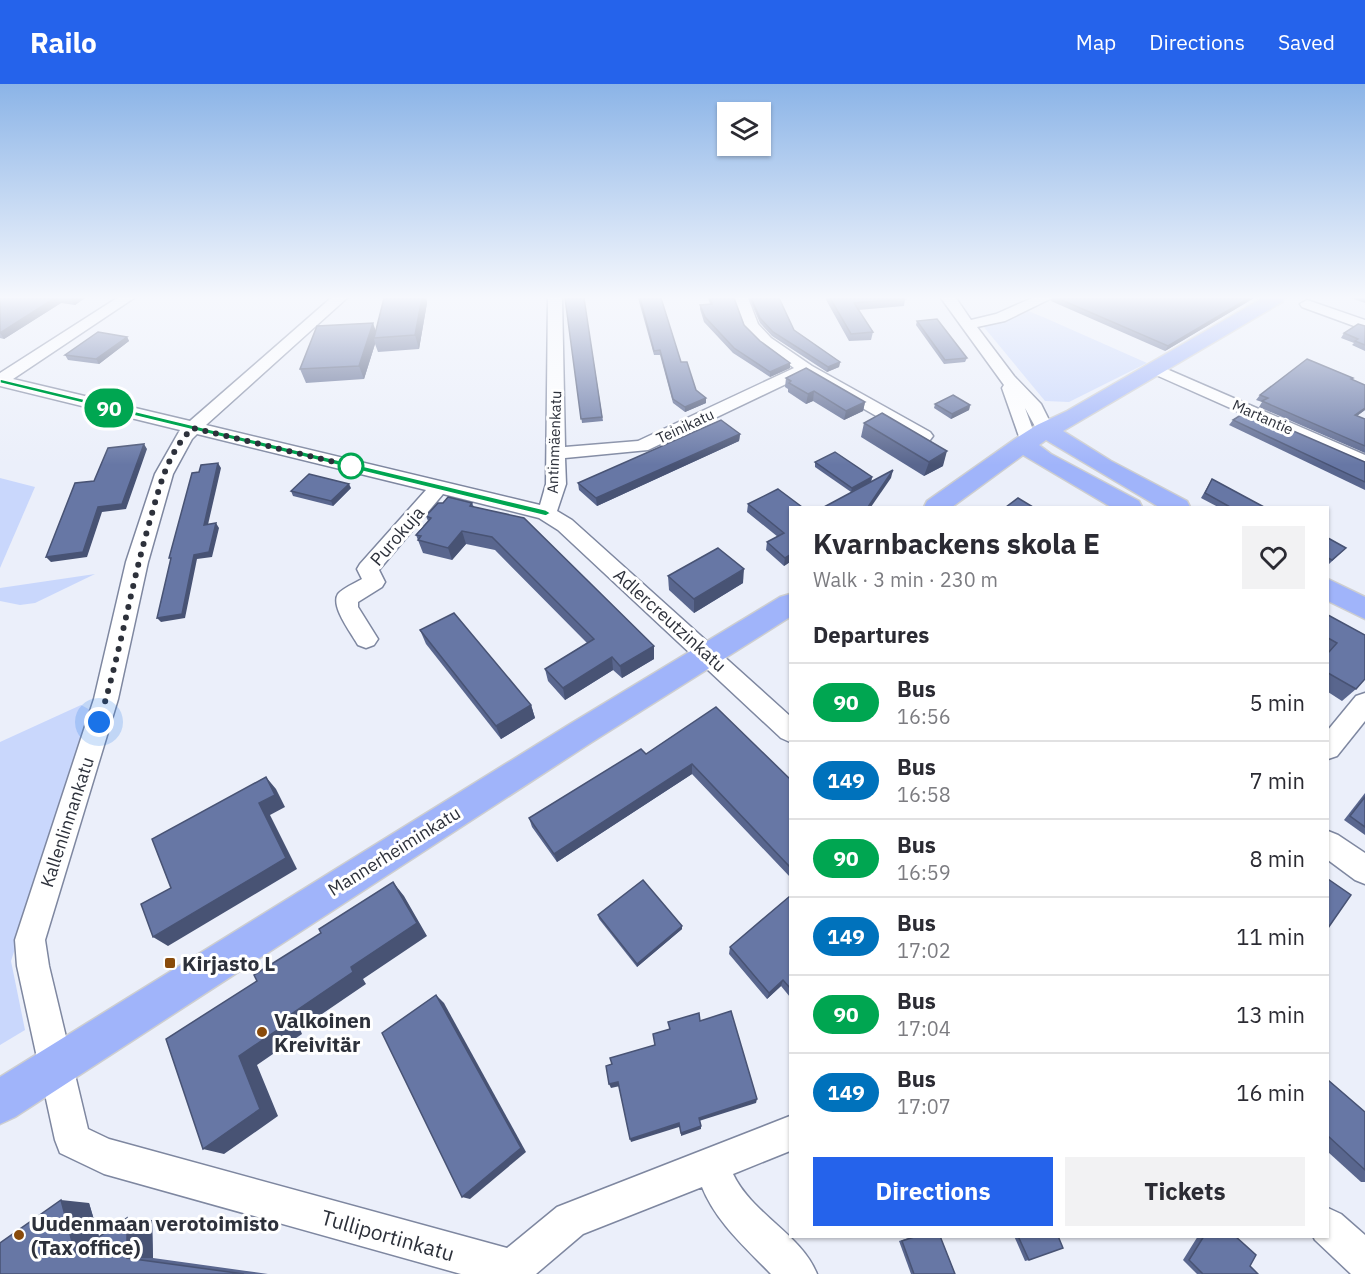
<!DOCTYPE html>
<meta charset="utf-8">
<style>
:root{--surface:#fff;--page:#f2f2f3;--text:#2b2b33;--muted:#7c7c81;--line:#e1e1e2;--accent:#2563eb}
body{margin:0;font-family:"IBM Plex Sans",sans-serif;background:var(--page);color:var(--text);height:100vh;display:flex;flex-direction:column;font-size:22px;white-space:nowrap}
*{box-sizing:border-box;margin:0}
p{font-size:20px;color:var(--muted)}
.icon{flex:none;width:33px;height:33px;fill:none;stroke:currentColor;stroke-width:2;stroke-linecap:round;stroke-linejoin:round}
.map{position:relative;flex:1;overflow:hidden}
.side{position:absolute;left:789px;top:422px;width:540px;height:732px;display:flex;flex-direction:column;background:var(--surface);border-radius:0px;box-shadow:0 2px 4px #0004}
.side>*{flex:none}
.badge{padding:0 12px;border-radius:20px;font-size:21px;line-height:39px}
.controls{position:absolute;left:717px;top:18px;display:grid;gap:12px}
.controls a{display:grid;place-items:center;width:54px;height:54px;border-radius:0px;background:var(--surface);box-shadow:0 2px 4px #0004;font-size:30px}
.you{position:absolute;width:30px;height:30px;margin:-15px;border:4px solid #fff;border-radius:50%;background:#1a73e8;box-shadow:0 0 0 9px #1a73e833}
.map>.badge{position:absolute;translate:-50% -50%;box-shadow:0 0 0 3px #fff}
h2{padding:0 24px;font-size:22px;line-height:54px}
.round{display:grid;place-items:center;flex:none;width:63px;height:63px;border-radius:0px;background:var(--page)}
.head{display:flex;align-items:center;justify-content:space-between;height:102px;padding:0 24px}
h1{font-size:28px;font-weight:700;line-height:45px}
.primary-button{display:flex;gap:12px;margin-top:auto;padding:12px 24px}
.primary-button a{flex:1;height:69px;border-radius:0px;background:var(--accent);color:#fff;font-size:24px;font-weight:700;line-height:69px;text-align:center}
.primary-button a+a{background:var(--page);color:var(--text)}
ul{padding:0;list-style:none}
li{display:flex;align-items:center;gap:18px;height:78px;padding:0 24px;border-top:2px solid var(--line)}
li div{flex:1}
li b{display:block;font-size:22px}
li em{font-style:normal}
li .badge{min-width:66px;font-weight:700;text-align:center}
header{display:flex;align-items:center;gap:36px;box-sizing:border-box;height:84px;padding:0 30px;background:var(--accent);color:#fff}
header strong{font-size:28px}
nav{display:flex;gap:33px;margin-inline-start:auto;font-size:21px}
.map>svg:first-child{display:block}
.green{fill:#c9d7fc}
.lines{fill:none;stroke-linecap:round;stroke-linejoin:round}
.minor-casing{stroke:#7e87a0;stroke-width:3}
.major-casing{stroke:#cdced0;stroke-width:3}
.minor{fill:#fff;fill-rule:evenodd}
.major{fill:#a0b4fa;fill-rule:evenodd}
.wall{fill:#59668e}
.shaded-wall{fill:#485374}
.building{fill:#6777a5;stroke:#485374;stroke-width:1.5}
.line{fill:#00a651;stroke:#fff;stroke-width:1.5}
.walk{stroke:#2d313b;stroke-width:6;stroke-dasharray:0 10.8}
.stop-dot{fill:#fff;stroke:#00a651;stroke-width:3}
.poi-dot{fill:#894b0c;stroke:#fff;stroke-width:2}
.labels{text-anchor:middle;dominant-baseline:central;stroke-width:6;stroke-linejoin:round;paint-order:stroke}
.far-street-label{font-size:15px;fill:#2d313b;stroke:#fff}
.street-label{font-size:18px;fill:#2d313b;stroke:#fff}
.near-poi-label{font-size:21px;font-weight:bold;fill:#2d313b;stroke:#fff;text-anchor:start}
.near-street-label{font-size:21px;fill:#2d313b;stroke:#fff}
</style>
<header>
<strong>Railo</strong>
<nav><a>Map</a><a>Directions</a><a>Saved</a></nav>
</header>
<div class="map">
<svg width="1365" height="1190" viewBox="0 0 1365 1190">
<rect width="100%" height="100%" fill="#ebeffa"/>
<g class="green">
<polygon points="1028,227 1043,233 1147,279 1069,318 1045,317 983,242 1005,238"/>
<polygon points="0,394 35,403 0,484"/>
<polygon points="95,490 35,519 20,521 0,517 0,504"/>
<polygon points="81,621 92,627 11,877 25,946 0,961 0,658"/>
</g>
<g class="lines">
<g class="minor-casing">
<g id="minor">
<path d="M117 214H134L13 295 190 337 331 214H347L206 341 540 421 546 400 548 214H562L565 363 638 357 794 284 761 260 746 245 734 214H748L758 240 771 254 812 282 930 348 933 352 930 356H918L805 291 648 366 565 374 566 400 557 427 572 436 790 632V658L781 654 558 446 539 434 443 410 379 486 385 498 382 503 358 518V523L378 555 374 561 366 564 358 561C352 550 330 522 338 510 343 504 355 499 362 495L357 485 360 480 426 406 197 350 192 355 173 390 148 478 118 615 45 856 49 882 88 1045 109 1055 507 1164 557 1123 790 1032V1067L733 1090C752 1130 801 1150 817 1190H771C745 1163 716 1138 702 1103L583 1150 536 1190H461L104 1090 60 1069 55 1056 17 882 15 856 94 615 126 478 155 390 180 346 0 302V289Z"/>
<polygon points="941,214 956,214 971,236 996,230 1032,214 1052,214 1005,237 977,243 1014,292 1041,320 1054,346 1051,350 1039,350 1025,324 1037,357 1034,361 1022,361 1002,304 1004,301"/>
<polygon points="1307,216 1365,236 1365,246 1302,223 1300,220"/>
<polygon points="1162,283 1365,371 1365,384 1156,291 1154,288 1156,285"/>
<polygon points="1365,609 1365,637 1337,672 1328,675 1328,646 1356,612"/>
<polygon points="1328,747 1338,751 1365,769 1365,800 1355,796 1328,776"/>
<polygon points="1328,1124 1341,1130 1365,1151 1365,1190 1351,1190 1315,1156 1313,1152 1328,1152"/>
</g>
</g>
<g class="major-casing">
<g id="major">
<polygon points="1263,214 1285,214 1282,218 1063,347 1111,377 1187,417 1190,423 1159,423 1046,356 1039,361 1051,370 1139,417 1142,423 1111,423 1023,371 952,423 924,423 927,417 1015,355 1037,341 1067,327"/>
<polygon points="1328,495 1365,513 1365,535 1328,517"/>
<polygon points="790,510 790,533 592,658 15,1033 0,1040 0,993 570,640 780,513"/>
</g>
</g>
<use href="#minor" class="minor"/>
<use href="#major" class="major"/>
</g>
<g class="wall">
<polygon points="0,214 85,214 75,221 61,219 4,255 0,254"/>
<polygon points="384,214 426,214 427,219 419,265 378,268 375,260 364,295 306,299 300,285 376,246"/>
<polygon points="565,214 587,214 584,215 603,337 582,339"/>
<polygon points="638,214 661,214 681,278 696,306 706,319 685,328 673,319 660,271 654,271"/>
<polygon points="708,214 734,214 744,241 760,257 790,279 790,284 770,293 733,269 704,238 700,225 700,221 710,220"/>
<polygon points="749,214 779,214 794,246 840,278 839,283 827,288 772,252 760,239"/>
<polygon points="825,214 904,214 905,215 904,222 858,226 873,248 871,256 849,257"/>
<polygon points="1052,214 1254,214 1165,267 1051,217"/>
<polygon points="1351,214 1365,214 1365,219"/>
<polygon points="917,237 967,274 965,278 944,280 916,241"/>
<polygon points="1365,242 1365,267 1352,261 1354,259 1341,254 1344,249"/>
<polygon points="127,253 129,257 99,280 68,276 65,271"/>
<polygon points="786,294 865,318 863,327 844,336 813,317 806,320 788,308 788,305 785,303"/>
<polygon points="1353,294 1352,296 1365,326 1357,332 1365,335 1365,369 1259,323 1262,318 1256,316 1260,311"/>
<polygon points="935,320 970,321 969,326 951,335 934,324"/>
<polygon points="1233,336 1365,378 1365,406 1229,341"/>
<polygon points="864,339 943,382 924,392 861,353"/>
<polygon points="740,350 739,357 597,422 579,406 578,399"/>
<polygon points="815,378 872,393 871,398 851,408 815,383"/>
<polygon points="1212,395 1264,423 1218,423 1201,414"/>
<polygon points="351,404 333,422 293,412 291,407"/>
<polygon points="472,419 474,423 654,562 654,575 622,594 613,586 565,616 548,597 545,585 587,559 495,466 466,460 452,476 423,469 416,451 428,437 426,432"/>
<polygon points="748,420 790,423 790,478 784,482 766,466 767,458 778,453 747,428"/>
<polygon points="1328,454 1346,464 1328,481"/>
<polygon points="668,492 743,499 694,529 669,506"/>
<polygon points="1328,531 1356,605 1342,617 1328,608"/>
<polygon points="420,546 531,621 535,634 501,655 426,560"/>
<polygon points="646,670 790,695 790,793 692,690 557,778 532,743 529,734"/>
<polygon points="1365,709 1365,751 1344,736"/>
<polygon points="790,812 790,913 781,902 767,915 729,870 730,863"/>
<polygon points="598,831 682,845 637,883 599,835"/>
<polygon points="1328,996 1365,1028 1365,1098 1361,1098 1328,1068"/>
<polygon points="89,1119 99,1153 152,1136 153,1174 268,1190 0,1190"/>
<polygon points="915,1152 940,1152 955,1190 911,1190 899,1157"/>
<polygon points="1014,1152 1058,1152 1029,1176 1025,1177"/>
<polygon points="1198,1152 1235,1152 1250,1182 1258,1190 1197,1190 1183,1176"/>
</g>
<g class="shaded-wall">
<polygon points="55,214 57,214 61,219 4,255 0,249"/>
<polygon points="73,214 85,214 75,221 71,215"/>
<polygon points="422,214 426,214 427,219 419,265 415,251"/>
<polygon points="1249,214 1254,214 1165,267 1168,262"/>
<polygon points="373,239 378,253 374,254 375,260 364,295 359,282"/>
<polygon points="127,253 129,257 99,280 96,275"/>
<polygon points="840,278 839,283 827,288 828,283"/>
<polygon points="790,279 790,284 770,293 770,288"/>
<polygon points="814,307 813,317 806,320 808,310"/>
<polygon points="706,314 706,319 685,328 685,323"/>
<polygon points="865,318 863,327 844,336 846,327"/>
<polygon points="970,321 969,326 951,335 952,330"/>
<polygon points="1365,324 1365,326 1351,336 1355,331"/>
<polygon points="740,350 739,357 597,422 596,414"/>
<polygon points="144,360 147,365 126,425 102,428 87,473 51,478 46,473 98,423"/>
<polygon points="947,367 943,382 924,392 929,378"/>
<polygon points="218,379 221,384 207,445 204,441"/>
<polygon points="893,386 891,394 871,423 868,423"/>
<polygon points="872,393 871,398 851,408 852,404"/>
<polygon points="349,400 351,404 333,422 331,417"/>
<polygon points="216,439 219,444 212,473 197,475 185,534 161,538 157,534 194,471"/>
<polygon points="462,447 466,460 452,476 448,464"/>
<polygon points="790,471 790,478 784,482 785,474"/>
<polygon points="744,485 743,499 694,529 694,515"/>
<polygon points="654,562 654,575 622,594 620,582"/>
<polygon points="612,573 613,586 565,616 563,604"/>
<polygon points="531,621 535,634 501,655 496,642"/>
<polygon points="692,680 692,690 557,778 554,770"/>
<polygon points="266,693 276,705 285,723 270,731 297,785 168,862 153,853 259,719"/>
<polygon points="393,798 404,812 427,852 363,895 366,900 300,945 302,950 257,981 278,1032 224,1070 203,1065 239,972 284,935 351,883"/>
<polygon points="682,842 682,845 637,883 637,880"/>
<polygon points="783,896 781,902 767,915 769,909"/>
<polygon points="436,911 444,919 526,1068 470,1115 462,1113"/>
<polygon points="618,998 620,1002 611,1004 609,1000"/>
<polygon points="757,1015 756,1019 699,1037 699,1034"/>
<polygon points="679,1039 679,1043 631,1058 630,1055"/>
<polygon points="701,1042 701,1045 681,1052 681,1049"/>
<polygon points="61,1116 89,1119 104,1169 75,1169"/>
<polygon points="127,1134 152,1136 153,1174 127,1174"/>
</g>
<g class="building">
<polygon points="0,214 55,214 0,249"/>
<polygon points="384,214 422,214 415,251 374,254"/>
<polygon points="565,214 584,214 602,333 581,335"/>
<polygon points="640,214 661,214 681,278 687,278 696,306 706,314 685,323 673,315 660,266 654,267"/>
<polygon points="710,214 734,214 744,241 760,257 790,279 770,288 734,264 705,233 700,221 712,220"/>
<polygon points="751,214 779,214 794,246 840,278 828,283 773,248 760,234"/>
<polygon points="830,214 904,214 905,215 854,219 873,248 851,250"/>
<polygon points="1057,214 1249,214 1168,262"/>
<polygon points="937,235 967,274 945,276 917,237"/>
<polygon points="373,239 359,282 300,285 317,242"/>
<polygon points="1358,240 1365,242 1365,261 1355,257 1358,255 1344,249"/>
<polygon points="98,248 127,253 96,275 65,271"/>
<polygon points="1307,275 1353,294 1351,295 1365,301 1365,324 1355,331 1365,335 1365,362 1262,317 1268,314 1260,311"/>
<polygon points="806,284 865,318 846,327 814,307 808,310 789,299 791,297 786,294"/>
<polygon points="953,311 970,321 952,330 935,320"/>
<polygon points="1247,327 1365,378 1365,398 1233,336"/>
<polygon points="882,329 947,367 929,378 864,339"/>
<polygon points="721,336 740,350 596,414 578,399"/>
<polygon points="144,360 122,420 98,423 83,468 46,473 75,399 94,397 108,364"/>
<polygon points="835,368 872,393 852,404 815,378"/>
<polygon points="218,379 204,441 216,439 209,468 194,471 182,530 157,534 171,474 169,474 192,389 199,388 201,381"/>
<polygon points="893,386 868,423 824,423"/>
<polygon points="309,390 349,400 331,417 291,407"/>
<polygon points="1212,395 1264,423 1230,423 1205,409"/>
<polygon points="778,405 802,423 790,423 790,471 785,474 767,458 784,449 748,420"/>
<polygon points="448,413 472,419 470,422 524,434 654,562 620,582 612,573 563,604 545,585 594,555 492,453 462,447 448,464 418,456 421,452 416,451 431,434 426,432 438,419 443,419"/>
<polygon points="1018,414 1033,423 1006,423"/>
<polygon points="1328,454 1346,464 1332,476 1328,474"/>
<polygon points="718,464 744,485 694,515 668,492"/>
<polygon points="454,529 531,621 496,642 420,546"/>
<polygon points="1328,531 1365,551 1365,595 1356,605 1328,589 1328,569 1337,559 1328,554"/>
<polygon points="716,623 790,695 790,783 692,680 554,770 529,734 641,665 646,670"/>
<polygon points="266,693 275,711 259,719 286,774 153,853 141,820 171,804 152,755"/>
<polygon points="1365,713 1365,743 1350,732"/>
<polygon points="1328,795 1351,811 1328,844"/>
<polygon points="643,796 682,842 637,880 598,831"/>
<polygon points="393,798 417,839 351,883 353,888 284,935 286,940 239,972 260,1025 203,1065 166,955 257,897 254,891 321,849 319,845"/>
<polygon points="790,812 790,904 783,896 769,909 730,863"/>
<polygon points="436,911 521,1064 462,1113 382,949"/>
<polygon points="731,927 757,1015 699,1034 701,1042 681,1049 679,1039 630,1055 618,998 609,1000 606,982 612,980 610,974 655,961 653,950 670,945 668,938 699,929 700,937"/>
<polygon points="1328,996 1365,1028 1365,1086 1328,1052"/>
<polygon points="61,1116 75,1169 127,1134 127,1174 244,1190 0,1190 0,1159"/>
<polygon points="917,1152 940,1152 955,1190 914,1190 902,1157"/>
<polygon points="1018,1152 1058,1152 1063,1164 1029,1176"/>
<polygon points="1204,1152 1235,1152 1256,1171 1250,1182 1258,1190 1203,1190 1189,1176"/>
</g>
<linearGradient id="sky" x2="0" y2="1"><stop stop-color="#8bb4e7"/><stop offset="0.56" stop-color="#f6f8fd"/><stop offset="1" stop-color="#f6f8fd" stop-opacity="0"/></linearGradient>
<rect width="1365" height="381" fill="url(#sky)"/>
<polygon class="line" points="0,295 546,426 551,429 546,432 0,299"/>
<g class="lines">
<path class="walk" d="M99 638C120 571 131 501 151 433 160 401 168 367 193 344L351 382"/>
</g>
<circle class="stop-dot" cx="351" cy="382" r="12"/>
<g class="poi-dot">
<rect x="164" y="873" width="12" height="12" rx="3"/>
<circle cx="262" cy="948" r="6"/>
<circle cx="19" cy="1151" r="6"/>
</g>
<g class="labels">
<g class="far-street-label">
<text transform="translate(1263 333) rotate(24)">Martantie</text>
<text transform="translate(685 342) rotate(-25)">Teinikatu</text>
<text transform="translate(554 358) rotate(-88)">Antinmäenkatu</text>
</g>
<g class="street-label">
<text transform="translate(397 452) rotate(-49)">Purokuja</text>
<text transform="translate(670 536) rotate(42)">Adlercreutzinkatu</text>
<text transform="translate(67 738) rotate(-72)">Kallenlinnankatu</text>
<text transform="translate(394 767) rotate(-32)">Mannerheiminkatu</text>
</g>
<g class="near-poi-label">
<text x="182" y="879">Kirjasto L</text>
<text x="274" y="936">Valkoinen<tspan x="274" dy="24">Kreivitär</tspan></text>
<text x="31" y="1139">Uudenmaan verotoimisto<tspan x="31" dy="24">(Tax office)</tspan></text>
</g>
<g class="near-street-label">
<text transform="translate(388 1151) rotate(16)">Tulliportinkatu</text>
</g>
</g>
</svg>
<div class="controls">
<a><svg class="icon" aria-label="layers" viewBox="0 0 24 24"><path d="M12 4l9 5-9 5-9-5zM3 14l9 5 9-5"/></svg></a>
</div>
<div class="you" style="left:99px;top:638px"></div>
<b class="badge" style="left:109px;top:324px;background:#00a651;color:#fff">90</b>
<section class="side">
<div class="head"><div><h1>Kvarnbackens skola E</h1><p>Walk · 3 min · 230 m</p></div><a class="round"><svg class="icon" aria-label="heart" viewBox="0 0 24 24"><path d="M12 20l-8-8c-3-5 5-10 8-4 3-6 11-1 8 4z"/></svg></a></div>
<h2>Departures</h2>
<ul>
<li><span class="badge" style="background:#00a651;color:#fff">90</span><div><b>Bus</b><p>16:56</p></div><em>5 min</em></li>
<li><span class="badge" style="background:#0072bc;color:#fff">149</span><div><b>Bus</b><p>16:58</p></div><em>7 min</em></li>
<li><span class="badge" style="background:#00a651;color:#fff">90</span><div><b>Bus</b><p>16:59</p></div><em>8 min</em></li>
<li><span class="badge" style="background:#0072bc;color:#fff">149</span><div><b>Bus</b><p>17:02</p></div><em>11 min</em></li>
<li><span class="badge" style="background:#00a651;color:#fff">90</span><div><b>Bus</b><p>17:04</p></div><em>13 min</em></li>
<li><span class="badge" style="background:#0072bc;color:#fff">149</span><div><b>Bus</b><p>17:07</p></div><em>16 min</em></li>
</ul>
<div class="primary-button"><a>Directions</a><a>Tickets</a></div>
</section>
</div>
